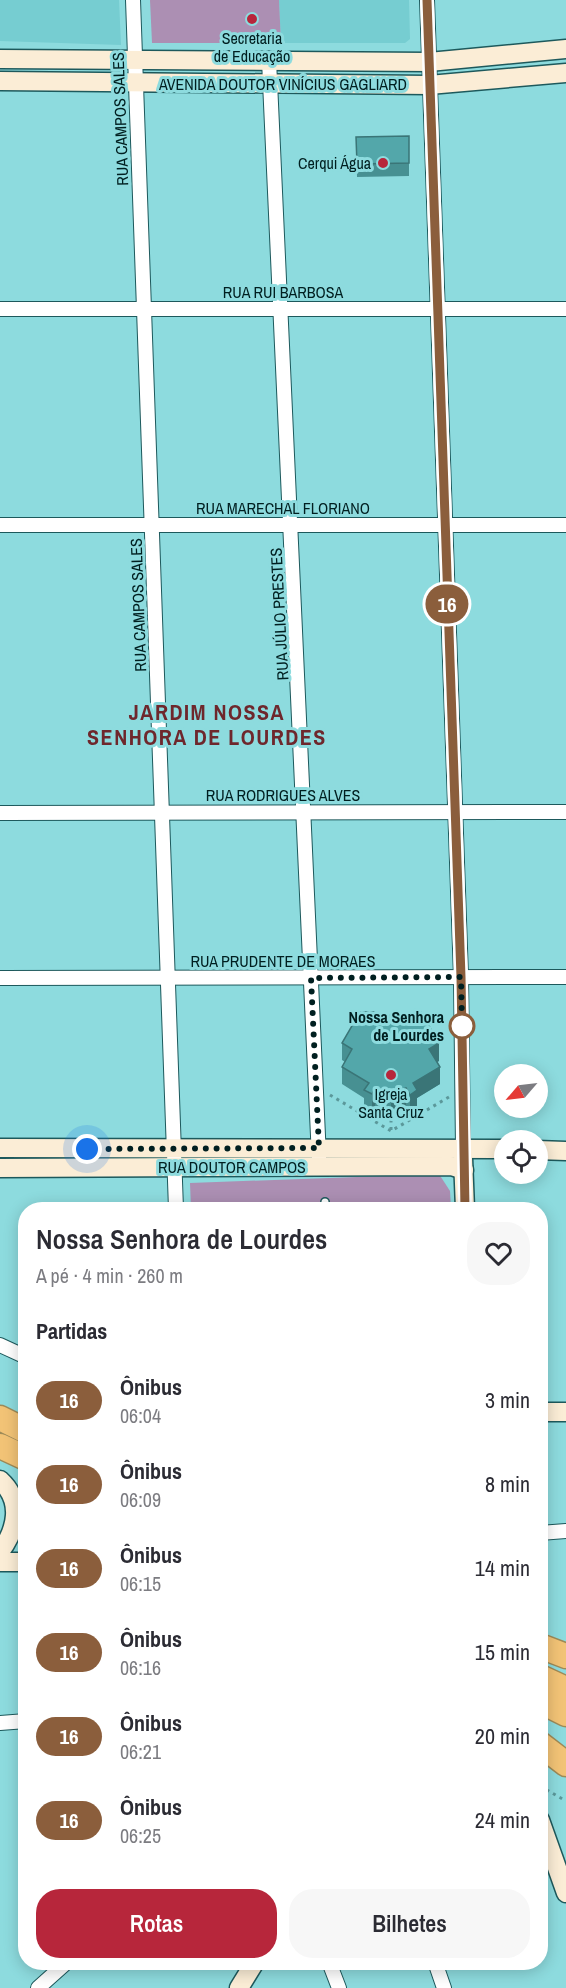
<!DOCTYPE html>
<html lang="pt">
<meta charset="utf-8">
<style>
:root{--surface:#fff;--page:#f7f7f7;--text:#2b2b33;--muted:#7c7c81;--accent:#b7263b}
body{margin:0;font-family:"Archivo Narrow",sans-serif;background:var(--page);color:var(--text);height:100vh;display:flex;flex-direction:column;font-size:22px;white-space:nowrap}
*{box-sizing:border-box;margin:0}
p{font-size:20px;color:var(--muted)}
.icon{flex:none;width:33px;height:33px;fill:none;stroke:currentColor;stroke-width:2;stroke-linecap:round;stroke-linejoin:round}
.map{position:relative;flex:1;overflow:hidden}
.side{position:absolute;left:18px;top:1202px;width:530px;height:768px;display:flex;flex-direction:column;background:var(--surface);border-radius:24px;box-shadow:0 3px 15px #0003}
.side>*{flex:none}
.badge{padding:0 12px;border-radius:20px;font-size:21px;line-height:39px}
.needle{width:39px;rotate:242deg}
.buttons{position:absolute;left:494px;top:1064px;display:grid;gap:12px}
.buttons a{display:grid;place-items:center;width:54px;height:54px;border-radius:50%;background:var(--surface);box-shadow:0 3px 15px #0003;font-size:30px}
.you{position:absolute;width:30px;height:30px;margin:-15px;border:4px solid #fff;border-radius:50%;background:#1a73e8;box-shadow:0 0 0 9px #1a73e833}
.map>.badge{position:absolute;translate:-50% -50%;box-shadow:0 0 0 3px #fff}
h2{padding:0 18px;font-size:22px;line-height:54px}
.round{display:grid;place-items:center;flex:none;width:63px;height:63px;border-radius:24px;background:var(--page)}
.overview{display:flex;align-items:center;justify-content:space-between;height:102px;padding:0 18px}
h1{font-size:28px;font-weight:600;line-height:45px}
.button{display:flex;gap:12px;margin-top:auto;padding:12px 18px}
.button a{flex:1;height:69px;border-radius:24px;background:var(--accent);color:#fff;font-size:24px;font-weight:600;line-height:69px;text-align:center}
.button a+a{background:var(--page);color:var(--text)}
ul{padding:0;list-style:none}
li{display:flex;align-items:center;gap:18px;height:84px;padding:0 18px}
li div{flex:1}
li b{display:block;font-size:22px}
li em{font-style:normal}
li .badge{min-width:66px;font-weight:700;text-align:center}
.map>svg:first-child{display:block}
.built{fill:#76cdd1}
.green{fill:#ac8fb3}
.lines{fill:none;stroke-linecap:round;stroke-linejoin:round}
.lane-casing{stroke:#1d595c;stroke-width:10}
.street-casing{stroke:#1d595c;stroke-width:16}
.secondary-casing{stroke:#1d595c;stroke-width:21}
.highway-casing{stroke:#9d8a58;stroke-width:27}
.path{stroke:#5b989a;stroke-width:3;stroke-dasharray:3 4.5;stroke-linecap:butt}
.lane{stroke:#fff;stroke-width:7}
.street{stroke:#fff;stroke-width:14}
.secondary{stroke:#fbedd6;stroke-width:18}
.highway{stroke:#f2c376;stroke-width:24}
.wall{fill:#479092}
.shaded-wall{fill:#3a7577}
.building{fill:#53a7aa;stroke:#3a7577;stroke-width:1.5}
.line-casing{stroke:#fff;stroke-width:14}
.line{stroke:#8b5e3c;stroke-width:9}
.walk{stroke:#001f20;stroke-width:6;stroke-dasharray:0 10.8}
.poi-dot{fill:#b7263b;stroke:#8ddbde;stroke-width:2}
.stop-dot{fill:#fff;stroke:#8b5e3c;stroke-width:3}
.labels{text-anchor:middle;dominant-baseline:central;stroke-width:6;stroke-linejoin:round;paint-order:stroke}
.poi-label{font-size:16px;fill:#001f20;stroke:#8ddbde}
.street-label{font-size:16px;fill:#001f20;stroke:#8ddbde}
.stop-label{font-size:16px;font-weight:bold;fill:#001f20;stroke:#8ddbde;text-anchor:end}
.district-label{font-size:22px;font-weight:bold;letter-spacing:1.5px;fill:#6e272c;stroke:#8ddbde}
</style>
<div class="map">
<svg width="566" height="1988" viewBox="0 0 566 1988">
<rect width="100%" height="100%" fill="#8ddbde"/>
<g class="built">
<polygon points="0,0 119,0 121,45 0,41"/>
<polygon points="279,0 409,0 410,39 405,43 281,43"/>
</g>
<g class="green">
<polygon points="150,0 279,0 281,43 152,43"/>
<polygon points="439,1174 450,1191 451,1209 191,1209 190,1183"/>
</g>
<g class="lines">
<g class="lane-casing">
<polyline id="lane" points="325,1202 325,1209"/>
</g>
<g class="street-casing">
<g id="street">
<polyline points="133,0 176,1209"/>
<polyline points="427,0 461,977 463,1147"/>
<polyline points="269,60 319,1158"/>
<polyline points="0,309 566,309"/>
<polyline points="0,525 566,525"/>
<polyline points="0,813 566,812"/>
<polyline points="0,978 566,977"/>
<polyline points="0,1345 26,1357"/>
<polyline points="540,1533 566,1531"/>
<polyline points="0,1723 26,1721"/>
<polyline points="329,1962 339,1988"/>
<polyline points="435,1962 444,1988"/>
<polyline points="38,1988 67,1962"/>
</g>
</g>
<g class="secondary-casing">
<g id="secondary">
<polyline points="0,59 429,62 566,49"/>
<polyline points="0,81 429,85 566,73"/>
<polyline points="0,1148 504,1149"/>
<polyline points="537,1150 566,1151"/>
<polyline points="463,1158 465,1209"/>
<polyline points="0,1168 451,1166 464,1170"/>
<polyline points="540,1412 566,1412"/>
<path d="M0 1480C23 1501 17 1529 0 1552"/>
<polyline points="0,1562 26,1562"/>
<polyline points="540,1820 566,1893"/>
<polyline points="239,1988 255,1962"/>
</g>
</g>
<g class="highway-casing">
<g id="highway">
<polyline points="0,1418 26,1431"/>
<polyline points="0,1446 26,1458"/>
<polyline points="540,1646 566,1656"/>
<polyline points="540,1677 566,1689"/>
<polyline points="540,1701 566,1714"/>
<polyline points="540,1744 566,1764"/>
</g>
</g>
<g class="path">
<polyline points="330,1095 391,1131 449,1097"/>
<polyline points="391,1112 391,1131"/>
<polyline points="540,1786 566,1801"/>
</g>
<use href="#lane" class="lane"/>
<use href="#street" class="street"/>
<use href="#secondary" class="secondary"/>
<use href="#highway" class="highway"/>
</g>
<g class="wall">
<polygon points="409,136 409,176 357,177 356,137"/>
<polygon points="342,1043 439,1061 437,1062 440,1084 417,1098 417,1107 410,1112 406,1106 391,1112 375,1106 372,1112 364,1107 364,1098 342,1084 342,1067 345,1062 342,1060"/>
</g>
<g class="shaded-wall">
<polygon points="439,1043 439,1061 429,1066 429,1049"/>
<polygon points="440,1067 440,1084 417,1098 417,1107 410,1112 410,1095 413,1083"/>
<polygon points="375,1088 375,1106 372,1112 372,1094"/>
<polygon points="406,1088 406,1106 391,1112 391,1094"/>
</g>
<g class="building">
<polygon points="409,136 409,163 357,164 356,137"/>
<polygon points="360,1012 374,1012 382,1016 421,1012 439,1043 429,1049 440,1067 413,1083 417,1090 410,1095 406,1088 391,1094 375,1088 372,1094 364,1090 369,1083 342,1067 352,1049 342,1043"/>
</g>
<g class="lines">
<g class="line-casing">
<polyline id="line" points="427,0 461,977 465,1209"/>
</g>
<use href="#line" class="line"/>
<polyline class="walk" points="87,1149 319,1148 311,978 461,977 462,1026"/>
</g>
<g class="poi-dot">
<circle cx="252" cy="19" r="6"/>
<circle cx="383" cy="163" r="6"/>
<circle cx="391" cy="1075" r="6"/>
</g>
<circle class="stop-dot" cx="462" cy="1026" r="12"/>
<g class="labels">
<g class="poi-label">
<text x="252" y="38">Secretaria<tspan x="252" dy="18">de Educação</tspan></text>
<text x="371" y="163" text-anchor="end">Cerqui Água</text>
<text x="391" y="1094">Igreja<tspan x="391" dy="18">Santa Cruz</tspan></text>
</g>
<g class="street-label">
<text x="283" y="84">AVENIDA DOUTOR VINÍCIUS GAGLIARD</text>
<text transform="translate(120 119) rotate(-92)">RUA CAMPOS SALES</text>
<text x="283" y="292">RUA RUI BARBOSA</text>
<text x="283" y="508">RUA MARECHAL FLORIANO</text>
<text transform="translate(138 605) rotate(-92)">RUA CAMPOS SALES</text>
<text transform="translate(279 614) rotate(-93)">RUA JÚLIO PRESTES</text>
<text x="283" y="795">RUA RODRIGUES ALVES</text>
<text x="283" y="961">RUA PRUDENTE DE MORAES</text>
<text x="232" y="1167">RUA DOUTOR CAMPOS</text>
</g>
<g class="stop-label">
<text x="444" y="1017">Nossa Senhora<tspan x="444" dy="18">de Lourdes</tspan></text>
</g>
<g class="district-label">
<text x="207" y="712">JARDIM NOSSA<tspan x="207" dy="25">SENHORA DE LOURDES</tspan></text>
</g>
</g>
</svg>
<div class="buttons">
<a><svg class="needle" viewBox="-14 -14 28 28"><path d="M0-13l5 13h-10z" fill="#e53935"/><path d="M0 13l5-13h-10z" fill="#7c7c81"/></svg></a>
<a><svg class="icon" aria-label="locate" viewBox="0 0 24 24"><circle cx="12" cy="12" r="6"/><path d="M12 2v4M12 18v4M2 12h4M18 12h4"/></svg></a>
</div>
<div class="you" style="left:87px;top:1149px"></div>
<b class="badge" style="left:447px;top:604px;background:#8b5e3c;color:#fff">16</b>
<section class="side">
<div class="overview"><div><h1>Nossa Senhora de Lourdes</h1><p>A pé · 4 min · 260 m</p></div><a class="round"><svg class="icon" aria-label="heart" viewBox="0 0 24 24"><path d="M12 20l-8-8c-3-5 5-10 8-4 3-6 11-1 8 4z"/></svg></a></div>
<h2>Partidas</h2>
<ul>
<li><span class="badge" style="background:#8b5e3c;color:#fff">16</span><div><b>Ônibus</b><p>06:04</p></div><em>3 min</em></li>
<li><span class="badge" style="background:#8b5e3c;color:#fff">16</span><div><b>Ônibus</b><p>06:09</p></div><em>8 min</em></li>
<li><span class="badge" style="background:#8b5e3c;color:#fff">16</span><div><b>Ônibus</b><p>06:15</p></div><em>14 min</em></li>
<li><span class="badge" style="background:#8b5e3c;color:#fff">16</span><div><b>Ônibus</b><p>06:16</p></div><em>15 min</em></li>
<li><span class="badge" style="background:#8b5e3c;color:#fff">16</span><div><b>Ônibus</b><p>06:21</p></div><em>20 min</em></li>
<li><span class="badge" style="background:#8b5e3c;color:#fff">16</span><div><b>Ônibus</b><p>06:25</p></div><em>24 min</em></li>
</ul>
<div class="button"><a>Rotas</a><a>Bilhetes</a></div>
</section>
</div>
